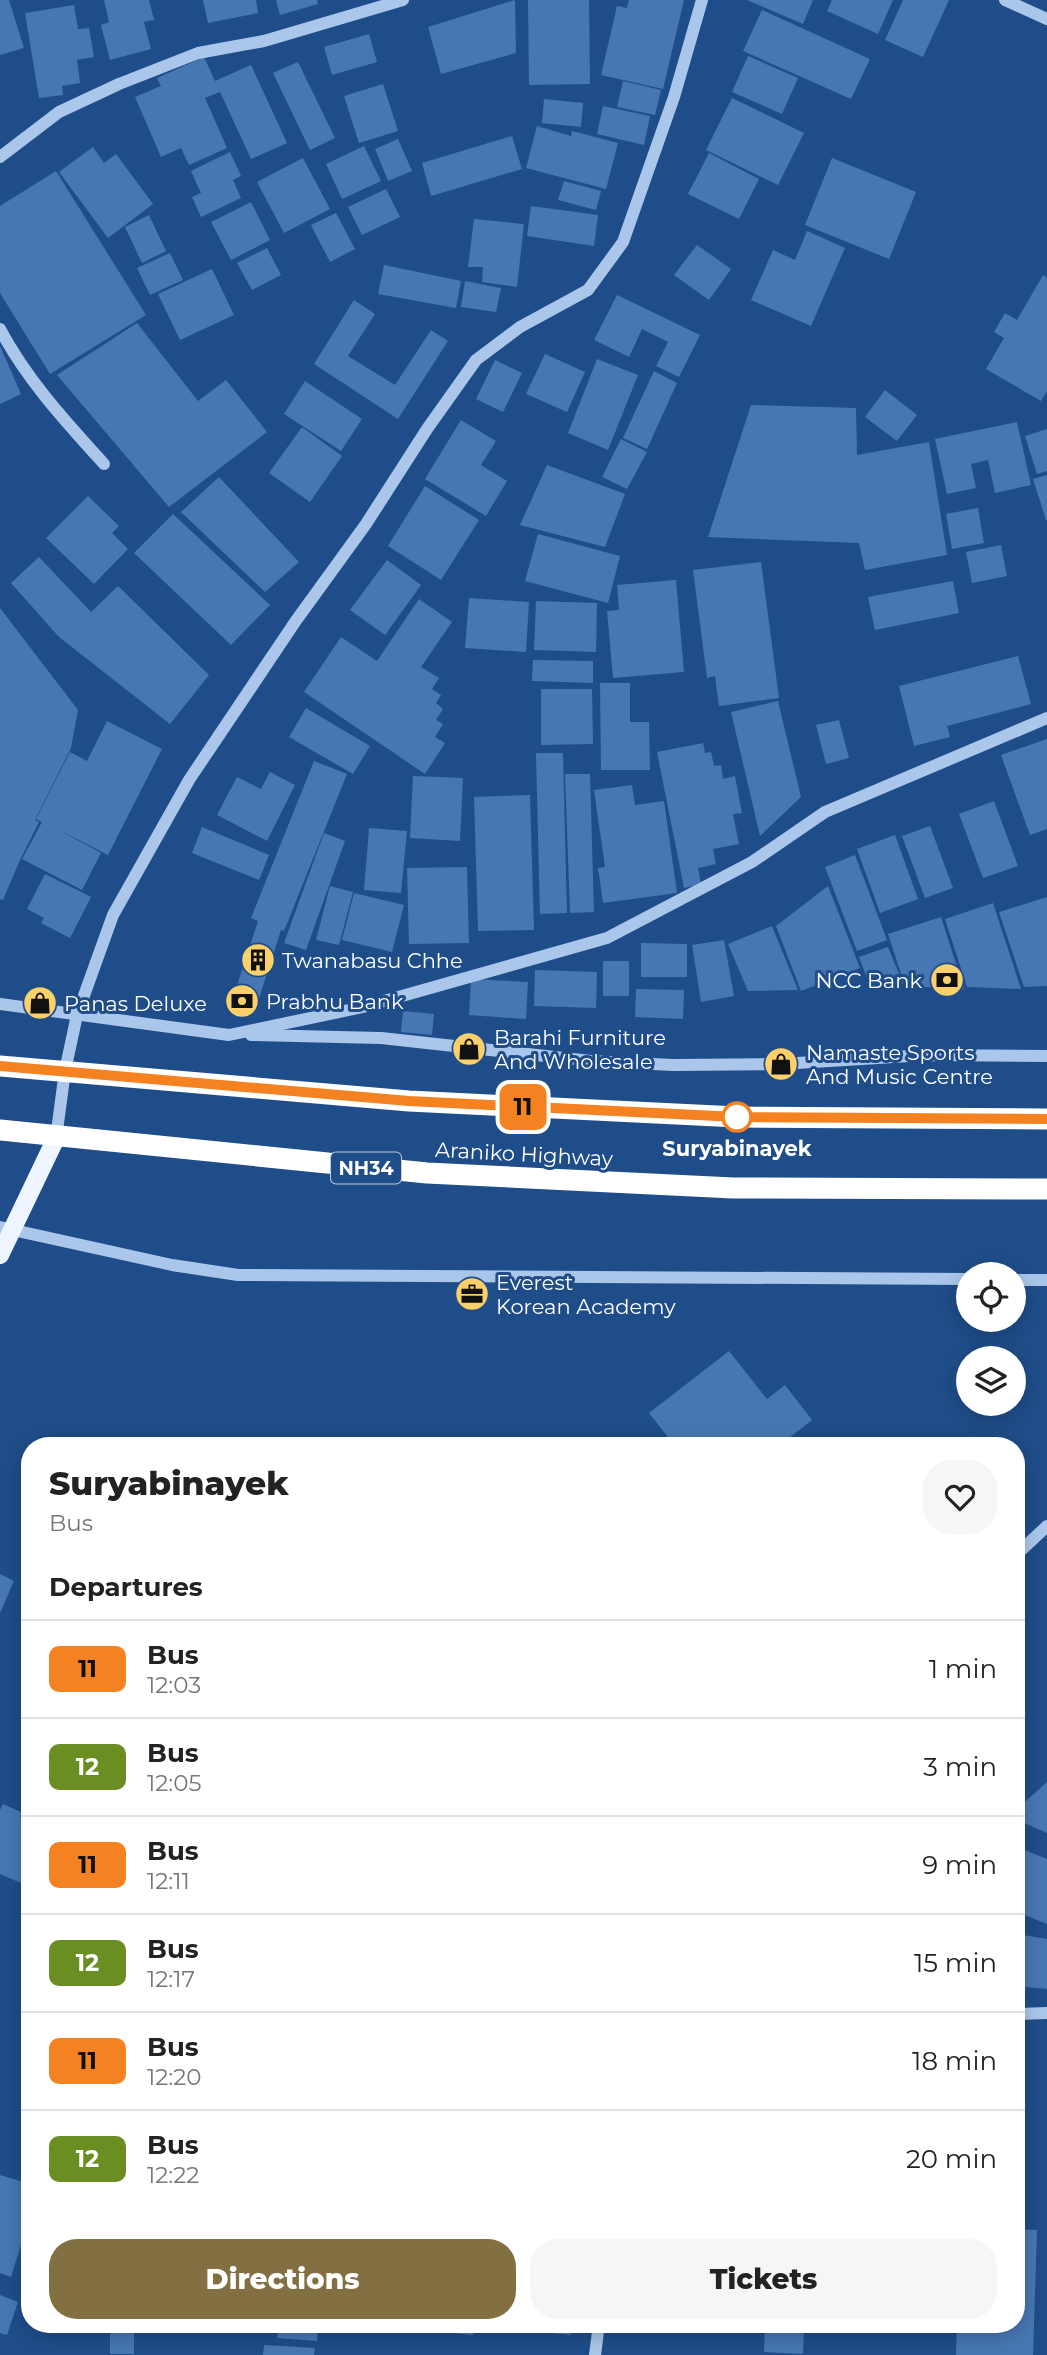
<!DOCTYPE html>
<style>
:root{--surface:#fff;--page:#f6f6f6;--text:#222;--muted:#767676;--line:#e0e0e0;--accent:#837042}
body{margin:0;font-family:Montserrat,sans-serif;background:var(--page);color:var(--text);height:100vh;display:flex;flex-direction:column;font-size:26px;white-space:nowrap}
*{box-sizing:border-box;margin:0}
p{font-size:23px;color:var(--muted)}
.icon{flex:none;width:38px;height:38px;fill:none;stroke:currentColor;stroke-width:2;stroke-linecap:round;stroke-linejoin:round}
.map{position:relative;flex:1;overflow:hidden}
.sheet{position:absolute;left:21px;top:1437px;width:1004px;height:896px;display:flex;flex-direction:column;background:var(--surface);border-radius:28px;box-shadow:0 4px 18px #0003}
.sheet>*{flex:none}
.badge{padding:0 14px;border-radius:10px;font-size:24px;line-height:46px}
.controls{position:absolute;left:956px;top:1262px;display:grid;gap:14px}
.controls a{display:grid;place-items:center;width:70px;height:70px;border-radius:50%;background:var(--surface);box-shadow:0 4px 18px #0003;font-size:35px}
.map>.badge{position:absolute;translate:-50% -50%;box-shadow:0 0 0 4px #fff}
h2{padding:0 28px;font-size:26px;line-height:63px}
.round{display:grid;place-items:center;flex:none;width:74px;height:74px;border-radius:28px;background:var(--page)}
.overview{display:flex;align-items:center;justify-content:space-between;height:119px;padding:0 28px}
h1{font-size:33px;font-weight:800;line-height:52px}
.button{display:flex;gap:14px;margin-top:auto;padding:14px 28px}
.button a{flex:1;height:80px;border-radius:28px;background:var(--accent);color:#fff;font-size:28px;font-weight:800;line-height:80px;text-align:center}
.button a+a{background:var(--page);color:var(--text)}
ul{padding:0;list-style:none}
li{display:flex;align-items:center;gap:21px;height:98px;padding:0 28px;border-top:2px solid var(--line)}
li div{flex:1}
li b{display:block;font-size:26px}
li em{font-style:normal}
li .badge{min-width:77px;font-weight:700;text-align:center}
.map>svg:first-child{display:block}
.building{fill:#4777b2}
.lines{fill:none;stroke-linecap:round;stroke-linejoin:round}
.minor{stroke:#aac7eb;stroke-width:12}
.major{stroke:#eff5fe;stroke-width:18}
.highway{stroke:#fff;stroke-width:21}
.line-casing{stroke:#fff;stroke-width:16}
.line{stroke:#f58220;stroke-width:10}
.stop-dot{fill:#fff;stroke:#f58220;stroke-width:3.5}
.labels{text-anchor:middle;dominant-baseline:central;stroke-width:6;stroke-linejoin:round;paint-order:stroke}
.shield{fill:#1f4d89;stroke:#bccadc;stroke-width:2}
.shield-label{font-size:19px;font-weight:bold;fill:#fff}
.poi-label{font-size:21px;fill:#fff;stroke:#1f4d89;text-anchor:start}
.stop-label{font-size:21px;font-weight:bold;fill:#fff;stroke:#1f4d89}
.street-label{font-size:21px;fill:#fff;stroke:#1f4d89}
</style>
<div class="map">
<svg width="1047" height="2355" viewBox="0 0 1047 2355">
<rect width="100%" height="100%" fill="#1f4d89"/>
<g class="building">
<polygon points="0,0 9,0 24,48 0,55"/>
<polygon points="104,0 149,0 154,20 144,22 151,49 110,60 101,25 109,22"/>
<polygon points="203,0 256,0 258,13 208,23"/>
<polygon points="276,0 317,0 318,4 280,15"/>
<polygon points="515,0 516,53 441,74 428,27"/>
<polygon points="528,0 589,0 590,84 529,85"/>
<polygon points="629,0 684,0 663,89 601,75 617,6 627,8"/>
<polygon points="747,0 813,0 803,24"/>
<polygon points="832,0 893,0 878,34 827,11"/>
<polygon points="903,0 949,0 923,57 885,40"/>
<polygon points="74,5 78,29 89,28 94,57 77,60 80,83 62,86 63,95 39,98 25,13"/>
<polygon points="762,10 870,59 851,99 743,51"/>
<polygon points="369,34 377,62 332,75 324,47"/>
<polygon points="748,56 798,78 782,114 732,92"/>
<polygon points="204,57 215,81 251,65 287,143 251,159 220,92 205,98 227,148 189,165 181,148 161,157 135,97 161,86 157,78"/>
<polygon points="298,62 335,138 310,150 273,73"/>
<polygon points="623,81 661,90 655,115 617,107"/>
<polygon points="383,84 398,131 359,143 344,96"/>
<polygon points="732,98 804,133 778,185 706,150"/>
<polygon points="544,99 583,103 581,127 542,123"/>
<polygon points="603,106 650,116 644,145 597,134"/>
<polygon points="537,126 571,136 572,131 618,143 606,189 526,168"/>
<polygon points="512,136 522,169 431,196 422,163"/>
<polygon points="398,139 412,171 388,181 375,149"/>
<polygon points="364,146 381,181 342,199 326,164"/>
<polygon points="93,147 104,163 116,154 153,204 108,238 59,172"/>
<polygon points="230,152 241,176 233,180 241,198 201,217 192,197 201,193 191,171"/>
<polygon points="709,153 759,179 739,219 688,194"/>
<polygon points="303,158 330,209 284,233 257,182"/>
<polygon points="832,158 916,192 889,259 805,225"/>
<polygon points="56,171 146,315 50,374 0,293 0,206"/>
<polygon points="564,181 601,191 596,210 558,200"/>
<polygon points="386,189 400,217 362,235 348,207"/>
<polygon points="251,202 270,240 231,260 211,222"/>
<polygon points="531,206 598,215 594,246 527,236"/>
<polygon points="336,213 355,249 330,262 311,225"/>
<polygon points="149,215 166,251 142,263 125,227"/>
<polygon points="474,219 524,224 517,287 482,282 483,267 468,267"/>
<polygon points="807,231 845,248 811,326 751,300 773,250 795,260"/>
<polygon points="697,245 731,269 709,300 674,275"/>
<polygon points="267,248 281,275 252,290 237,263"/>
<polygon points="170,253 183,280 150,295 137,268"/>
<polygon points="384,265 461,281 456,308 378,294"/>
<polygon points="212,269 234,315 180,340 158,294"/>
<polygon points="1043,275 1047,278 1047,391 1041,401 986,369 1004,338 994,332 1005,313 1017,320"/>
<polygon points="465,281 501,288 496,312 461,307"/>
<polygon points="617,295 700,335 679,377 656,366 668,342 642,329 629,357 594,340"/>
<polygon points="354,300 375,314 348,356 395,385 431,330 448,341 398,419 314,364"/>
<polygon points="137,323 198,401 226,380 267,432 169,507 57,375"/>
<polygon points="0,346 21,394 0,404"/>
<polygon points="545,354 585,372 567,412 526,394"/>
<polygon points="597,359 638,375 608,450 568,433"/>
<polygon points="495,360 522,373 503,412 476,399"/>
<polygon points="654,371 677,383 647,449 623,438"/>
<polygon points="305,381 362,419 341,451 284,414"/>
<polygon points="885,390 917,415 897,441 865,417"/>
<polygon points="751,405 856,408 857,455 929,442 947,555 865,570 859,543 708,537"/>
<polygon points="461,420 496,441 481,465 507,481 486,516 425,479"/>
<polygon points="1017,422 1031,485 995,493 988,460 971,464 976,488 947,494 935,439"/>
<polygon points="302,427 342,456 310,502 269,473"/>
<polygon points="1047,429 1047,471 1037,474 1025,436"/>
<polygon points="621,439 647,452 627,489 602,477"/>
<polygon points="547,465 625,494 605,547 520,525"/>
<polygon points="1047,475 1047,520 1046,520 1033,479"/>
<polygon points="219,477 299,562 265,592 181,512"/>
<polygon points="425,486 479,520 441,580 388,546"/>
<polygon points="88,496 119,526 112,533 128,549 94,584 46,538"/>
<polygon points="978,508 984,543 952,549 946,514"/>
<polygon points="173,514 270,605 231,645 134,553"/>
<polygon points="538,534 620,556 608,603 525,581"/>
<polygon points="1001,545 1007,576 972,583 966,552"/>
<polygon points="39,557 91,612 118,586 209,675 170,724 59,637 11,583"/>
<polygon points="387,560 421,585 385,635 350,610"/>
<polygon points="761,562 779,698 719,706 715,676 707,678 693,570"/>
<polygon points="676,580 684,672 613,678 607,611 619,610 617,585"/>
<polygon points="953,581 959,613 875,630 868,597"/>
<polygon points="469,598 529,602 526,652 465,648"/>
<polygon points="419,599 452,622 421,667 439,678 432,689 441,695 436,703 443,709 436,720 443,724 435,737 445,743 425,774 304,692 341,637 377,661"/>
<polygon points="536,601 597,603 596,652 534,650"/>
<polygon points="0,608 78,710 71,748 35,820 39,822 20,860 3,900 0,899"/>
<polygon points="1018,656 1031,704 947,726 950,737 914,746 899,686"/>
<polygon points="533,660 593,661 593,683 532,681"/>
<polygon points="600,683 630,683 630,722 649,722 650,770 601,770"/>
<polygon points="541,689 592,689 593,744 541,745"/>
<polygon points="778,701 801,797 760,836 731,712"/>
<polygon points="306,708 370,746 353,774 289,737"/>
<polygon points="839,720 849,758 826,764 816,725"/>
<polygon points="107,721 162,749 108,855 55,828 101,853 82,890 22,859 42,822 36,819 70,752 87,761"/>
<polygon points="1047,739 1047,829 1030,835 1001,755"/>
<polygon points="703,743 705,753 711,752 714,766 721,765 723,779 735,776 742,813 733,814 739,844 713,849 716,864 698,868 701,884 684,888 657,752"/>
<polygon points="536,753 563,753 567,913 540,914"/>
<polygon points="314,761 347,774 284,931 281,930 255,1011 231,1004 258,921 251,918"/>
<polygon points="270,772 295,785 267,841 217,815 237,777 261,789"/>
<polygon points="565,774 590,774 594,912 570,913"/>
<polygon points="413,776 463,778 460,841 410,838"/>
<polygon points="632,785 635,805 664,801 677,893 603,903 598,868 605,867 594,790"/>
<polygon points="530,795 534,930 478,931 474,797"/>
<polygon points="994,801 1018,866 983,878 959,814"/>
<polygon points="930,826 953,888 925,898 902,836"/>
<polygon points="202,827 269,855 259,880 192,853"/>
<polygon points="369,828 407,831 401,893 364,890"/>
<polygon points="324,833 345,841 306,950 284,943"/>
<polygon points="895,835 918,899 880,913 857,849"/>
<polygon points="855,855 887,940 857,951 825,867"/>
<polygon points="467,867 469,943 409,944 407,868"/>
<polygon points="45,874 91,897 70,938 41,923 44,918 27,909"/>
<polygon points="330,886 353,892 339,945 316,940"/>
<polygon points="828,886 860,968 801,991 776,926"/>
<polygon points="354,893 404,905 392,952 342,940"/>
<polygon points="1047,897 1047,986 1024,987 999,912"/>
<polygon points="993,903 1021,989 967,987 945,919"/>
<polygon points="941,917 964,989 905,986 888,934"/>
<polygon points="772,926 798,990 748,991 728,944"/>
<polygon points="724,940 734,996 701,1002 692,945"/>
<polygon points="641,943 687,944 687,977 641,977"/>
<polygon points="888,947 903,984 870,986 859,957"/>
<rect x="603" y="961" width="26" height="35"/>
<polygon points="535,970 597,972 596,1008 534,1006"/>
<polygon points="471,979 528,982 526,1019 469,1015"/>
<polygon points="636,989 684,990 683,1019 635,1017"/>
<polygon points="403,1011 434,1014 432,1035 401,1032"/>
<polygon points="729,1351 767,1399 785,1385 812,1420 779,1446 675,1446 649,1413"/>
<polygon points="0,1574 14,1581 0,1613"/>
<polygon points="1047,1782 1047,1833 1017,1820 1017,1809"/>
<polygon points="3,1804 30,1816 30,1887 0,1874 0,1810"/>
<polygon points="1017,1847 1047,1859 1047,1924 1017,1912"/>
<polygon points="1017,1934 1047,1939 1047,1989 1017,1986"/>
<polygon points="0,2175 30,2184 30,2216 11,2277 0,2273"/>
<polygon points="1017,2229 1037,2230 1033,2355 956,2355 957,2324 1017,2324"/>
<polygon points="0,2295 18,2302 7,2335 0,2333"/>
<polygon points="279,2324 318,2324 317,2341 277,2338"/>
<polygon points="441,2324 474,2324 473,2335 441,2332"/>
<polygon points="533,2324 572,2324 571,2335 532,2331"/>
<polygon points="765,2324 804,2324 803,2354 764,2352"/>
<rect x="110" y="2327" width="24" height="27"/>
<polygon points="264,2345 315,2348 314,2355 263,2355"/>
</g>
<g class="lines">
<g class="minor">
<polyline points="1005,0 1047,19"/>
<polyline points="0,157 59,112 119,84 198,53 264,41 403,0"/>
<path d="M0 329C27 380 66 422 104 464"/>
<polyline points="0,1004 229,1035 363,1007 607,938 752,862 825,812 1047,718"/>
<polyline points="251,1035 381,1038 591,1061 673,1065 781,1064 926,1055 1047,1056"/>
<polyline points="56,1138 65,1071 77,1015 113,915 189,780 295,622 366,524 427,429 476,360 520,327 588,290 623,242 674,97 702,0"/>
<polyline points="0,1227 172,1265 238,1275 968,1279"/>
<polyline points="1013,1280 1047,1280"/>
<polyline points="1017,1554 1047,1526"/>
<polyline points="1017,2014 1047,2013"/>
<polyline points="595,2355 599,2324"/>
</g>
<polyline class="major" points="0,1255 56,1138"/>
<g class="highway">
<polyline points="0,1066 409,1101 737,1117 1047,1119"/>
<polyline points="0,1130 427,1173 733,1188 1047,1189"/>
</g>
</g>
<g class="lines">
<g class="line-casing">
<polyline id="line" points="0,1066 409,1101 737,1117 1047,1119"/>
</g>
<use href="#line" class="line"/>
</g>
<defs>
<g id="building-disc" transform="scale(1.75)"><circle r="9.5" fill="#f9d06a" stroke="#1f4d89"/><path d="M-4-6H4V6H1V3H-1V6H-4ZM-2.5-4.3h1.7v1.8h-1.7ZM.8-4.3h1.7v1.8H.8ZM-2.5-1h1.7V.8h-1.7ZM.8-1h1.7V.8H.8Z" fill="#111"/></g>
<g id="bank-disc" transform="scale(1.75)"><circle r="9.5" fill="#f9d06a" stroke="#1f4d89"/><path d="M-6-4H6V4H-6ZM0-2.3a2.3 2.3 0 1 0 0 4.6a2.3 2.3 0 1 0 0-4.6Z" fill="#111"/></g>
<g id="shop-disc" transform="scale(1.75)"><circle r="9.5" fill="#f9d06a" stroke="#1f4d89"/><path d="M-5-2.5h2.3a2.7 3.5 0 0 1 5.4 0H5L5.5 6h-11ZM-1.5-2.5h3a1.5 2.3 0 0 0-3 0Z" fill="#111"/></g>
<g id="office-disc" transform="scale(1.75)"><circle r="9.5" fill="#f9d06a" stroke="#1f4d89"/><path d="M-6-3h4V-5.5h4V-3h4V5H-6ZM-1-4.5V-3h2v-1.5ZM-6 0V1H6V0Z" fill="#111"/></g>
</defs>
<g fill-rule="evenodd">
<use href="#building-disc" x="258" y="960"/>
<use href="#bank-disc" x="947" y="980"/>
<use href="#bank-disc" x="242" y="1001"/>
<use href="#shop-disc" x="40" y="1003"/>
<use href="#shop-disc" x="469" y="1049"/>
<use href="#shop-disc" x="781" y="1064"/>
<use href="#office-disc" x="472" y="1294"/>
</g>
<circle class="stop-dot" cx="737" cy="1117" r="14"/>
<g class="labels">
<rect class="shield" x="331" y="1152.5" width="70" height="31" rx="5"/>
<g class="shield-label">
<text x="366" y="1168">NH34</text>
</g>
<g class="poi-label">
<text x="282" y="960">Twanabasu Chhe</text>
<text x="922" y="980" text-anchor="end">NCC Bank</text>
<text x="266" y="1001">Prabhu Bank</text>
<text x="64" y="1003">Panas Deluxe</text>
<text x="494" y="1037">Barahi Furniture<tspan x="494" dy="24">And Wholesale</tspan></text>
<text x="806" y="1052">Namaste Sports<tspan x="806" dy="24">And Music Centre</tspan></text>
<text x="496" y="1282">Everest<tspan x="496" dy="24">Korean Academy</tspan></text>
</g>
<g class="stop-label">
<text x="737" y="1148">Suryabinayek</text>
</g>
<g class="street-label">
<text transform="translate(524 1154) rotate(3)">Araniko Highway</text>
</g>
</g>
</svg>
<div class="controls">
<a><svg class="icon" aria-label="locate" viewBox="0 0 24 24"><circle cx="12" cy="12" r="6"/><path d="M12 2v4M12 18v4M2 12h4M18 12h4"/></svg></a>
<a><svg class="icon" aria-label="layers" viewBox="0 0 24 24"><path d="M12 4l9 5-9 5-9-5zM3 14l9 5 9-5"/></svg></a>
</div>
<b class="badge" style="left:523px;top:1107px;background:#f58220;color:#111">11</b>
<section class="sheet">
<div class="overview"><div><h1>Suryabinayek</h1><p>Bus</p></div><a class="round"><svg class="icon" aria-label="heart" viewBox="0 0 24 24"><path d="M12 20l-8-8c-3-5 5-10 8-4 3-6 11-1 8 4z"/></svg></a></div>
<h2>Departures</h2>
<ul>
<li><span class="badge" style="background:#f58220;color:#111">11</span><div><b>Bus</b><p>12:03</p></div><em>1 min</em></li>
<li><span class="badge" style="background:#6b8e23;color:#fff">12</span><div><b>Bus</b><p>12:05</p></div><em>3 min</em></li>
<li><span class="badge" style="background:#f58220;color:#111">11</span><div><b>Bus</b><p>12:11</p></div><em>9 min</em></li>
<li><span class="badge" style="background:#6b8e23;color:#fff">12</span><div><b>Bus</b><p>12:17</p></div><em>15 min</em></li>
<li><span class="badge" style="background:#f58220;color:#111">11</span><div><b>Bus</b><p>12:20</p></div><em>18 min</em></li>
<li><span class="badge" style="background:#6b8e23;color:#fff">12</span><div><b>Bus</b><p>12:22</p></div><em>20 min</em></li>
</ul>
<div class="button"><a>Directions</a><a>Tickets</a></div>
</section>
</div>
